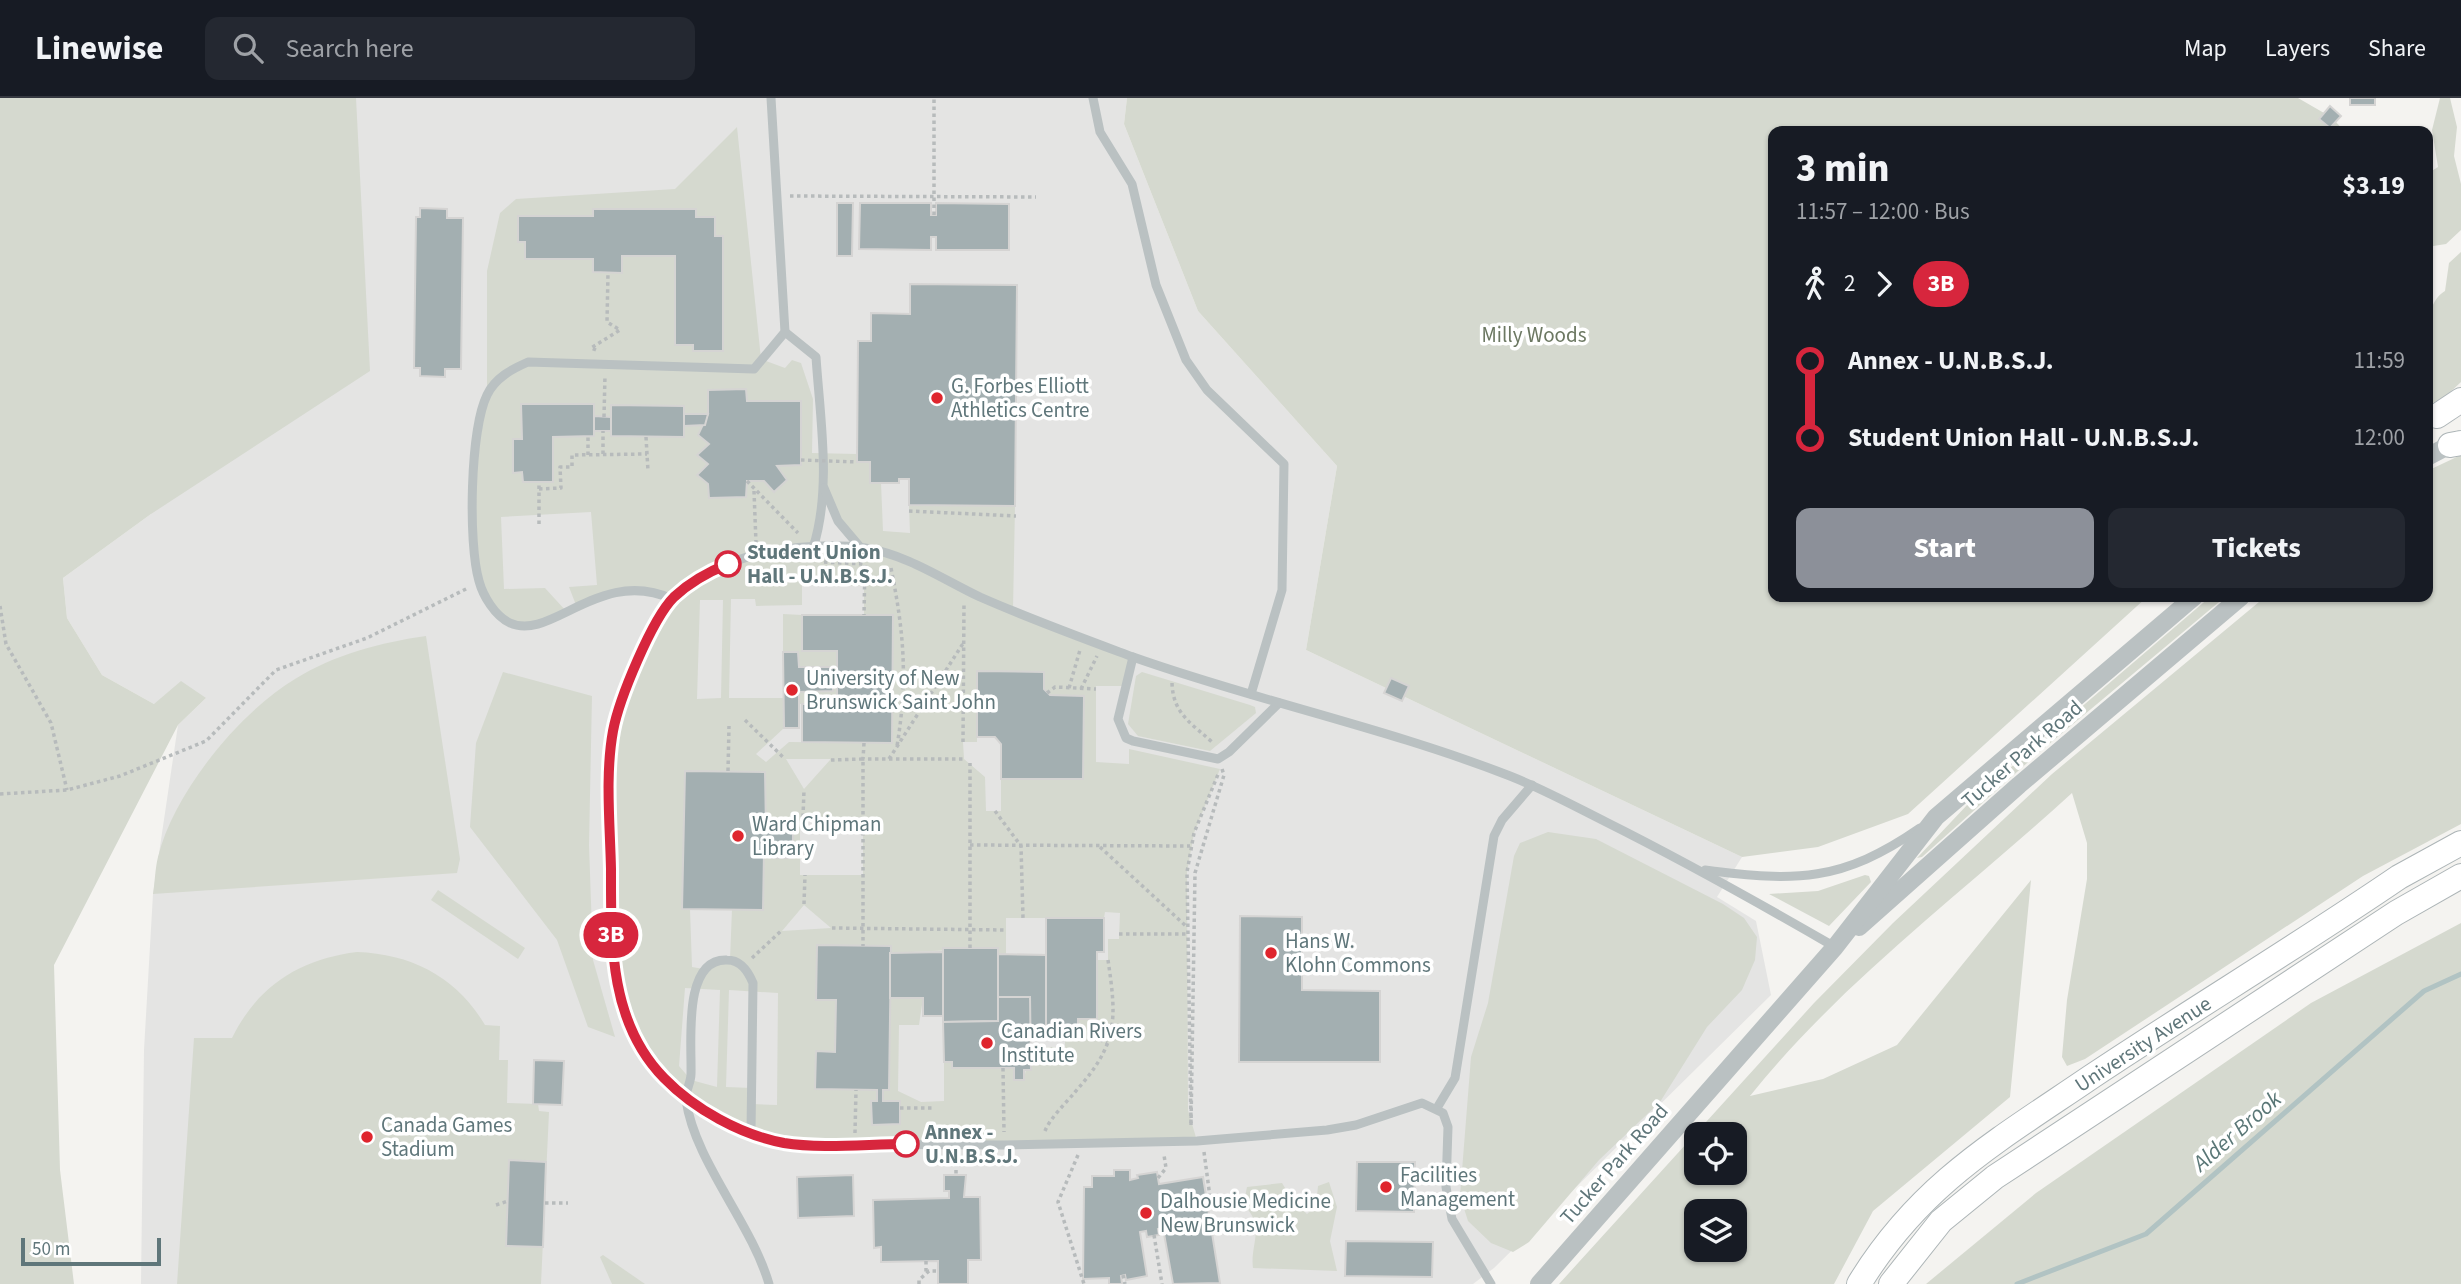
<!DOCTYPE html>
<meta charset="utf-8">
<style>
:root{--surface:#171b24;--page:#242831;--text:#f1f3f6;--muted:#9ea1a6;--line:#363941;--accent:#8c9099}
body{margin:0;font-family:"Source Sans 3",sans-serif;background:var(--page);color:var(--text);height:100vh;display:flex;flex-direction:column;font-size:26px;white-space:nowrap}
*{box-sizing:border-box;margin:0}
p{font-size:23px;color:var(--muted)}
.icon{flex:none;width:38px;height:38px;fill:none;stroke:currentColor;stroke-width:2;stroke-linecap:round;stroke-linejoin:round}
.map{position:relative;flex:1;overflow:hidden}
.panel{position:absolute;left:1768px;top:28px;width:665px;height:476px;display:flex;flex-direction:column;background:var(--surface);border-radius:14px;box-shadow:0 2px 5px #0004}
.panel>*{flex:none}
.badge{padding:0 14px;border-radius:23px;font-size:24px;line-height:46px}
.tools{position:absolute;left:1684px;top:1024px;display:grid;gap:14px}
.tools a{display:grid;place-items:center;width:63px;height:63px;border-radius:14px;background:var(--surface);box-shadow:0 2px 5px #0004;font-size:35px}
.scale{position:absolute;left:21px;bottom:18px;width:140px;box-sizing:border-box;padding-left:7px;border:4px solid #5f767a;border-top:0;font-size:19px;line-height:24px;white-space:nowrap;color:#5f767a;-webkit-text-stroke:5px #fff;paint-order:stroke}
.map>.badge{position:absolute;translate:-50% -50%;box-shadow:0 0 0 4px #fff}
.legs{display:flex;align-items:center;gap:10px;height:77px;padding:0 28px;font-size:23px}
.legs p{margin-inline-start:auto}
.headline{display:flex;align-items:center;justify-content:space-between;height:119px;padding:0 28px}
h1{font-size:38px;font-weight:800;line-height:52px}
.button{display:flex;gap:14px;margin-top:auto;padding:14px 28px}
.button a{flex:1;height:80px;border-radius:14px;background:var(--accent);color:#fff;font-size:28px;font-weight:800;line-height:80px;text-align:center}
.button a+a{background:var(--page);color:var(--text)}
ul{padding:0 28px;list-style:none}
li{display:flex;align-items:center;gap:24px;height:77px;font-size:26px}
li i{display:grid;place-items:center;width:10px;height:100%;margin:0 9px;background:currentColor}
li i::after{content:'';width:18px;height:18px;margin:-9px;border:5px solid;border-radius:50%;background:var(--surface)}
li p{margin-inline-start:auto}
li:first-child i{background:linear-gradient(#0000 50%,currentColor 0)}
li:last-child i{background:linear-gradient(currentColor 50%,#0000 0)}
header{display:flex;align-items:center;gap:42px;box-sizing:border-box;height:98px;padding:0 35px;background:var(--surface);border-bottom:2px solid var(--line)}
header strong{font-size:33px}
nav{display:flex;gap:38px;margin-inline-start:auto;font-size:24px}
.search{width:490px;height:63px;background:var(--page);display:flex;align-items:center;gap:18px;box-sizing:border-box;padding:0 24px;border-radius:14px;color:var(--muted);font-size:26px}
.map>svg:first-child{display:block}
.built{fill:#e4e4e3}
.green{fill:#d5d9cf;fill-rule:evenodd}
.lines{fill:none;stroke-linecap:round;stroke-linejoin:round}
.stream{stroke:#b1c3c3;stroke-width:5}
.building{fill:#a3afb1;stroke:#d5d4d3;stroke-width:2}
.secondary-casing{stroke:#adb5b7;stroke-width:26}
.path{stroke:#b7bbbc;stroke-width:3.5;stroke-dasharray:3.5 3.5;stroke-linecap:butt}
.lane{stroke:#bac1c2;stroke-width:9}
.street{stroke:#bac1c2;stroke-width:18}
.secondary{stroke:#fff;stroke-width:24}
.path-bridge{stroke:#b7bbbc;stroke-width:3.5;stroke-dasharray:3.5 3.5;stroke-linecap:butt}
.line-1-casing{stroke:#fff;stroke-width:16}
.line-1{stroke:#d7263d;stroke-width:10}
.poi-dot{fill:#df252d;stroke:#fff;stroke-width:2.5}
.stop-1-dot{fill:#fff;stroke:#d7263d;stroke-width:3.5}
.labels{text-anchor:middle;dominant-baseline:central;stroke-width:7;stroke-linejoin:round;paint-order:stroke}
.park-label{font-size:21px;fill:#6c7862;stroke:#fff}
.poi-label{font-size:21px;fill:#5f767a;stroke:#fff;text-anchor:start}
.stop-label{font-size:21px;font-weight:bold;fill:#5f767a;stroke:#fff;text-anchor:start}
.street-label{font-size:21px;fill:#5f767a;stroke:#fff}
.water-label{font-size:23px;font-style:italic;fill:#5a7777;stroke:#fff}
</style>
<header>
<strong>Linewise</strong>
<div class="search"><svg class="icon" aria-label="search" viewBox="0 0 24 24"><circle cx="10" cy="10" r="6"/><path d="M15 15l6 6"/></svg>Search here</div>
<nav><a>Map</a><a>Layers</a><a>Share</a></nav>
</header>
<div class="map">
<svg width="2461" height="1186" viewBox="0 0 2461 1186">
<rect width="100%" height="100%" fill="#f4f3f0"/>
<polygon class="built" points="356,0 1127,0 1124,26 1198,213 1337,368 1306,552 1742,759 1717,799 1756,823 1771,897 1494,1170 1473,1186 141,1186 144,952 153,796 178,627 206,600 154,606 102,577 67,520 63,480 151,416 356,36"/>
<g class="green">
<polygon points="0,0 356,0 370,273 151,416 63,480 67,520 102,577 154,606 181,583 206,600 178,627 54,867 60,1072 74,1186 0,1186"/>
<polygon points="1127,0 2298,0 2324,15 2319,21 2330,30 2336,24 2344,33 1773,33 1773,499 2147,499 1908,716 1818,749 1742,759 1306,552 1337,368 1198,213 1124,26"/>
<polygon points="2440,0 2450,0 2457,29 2454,58 2461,86 2461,132 2446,146 2427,149 2427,76 2438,69 2432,32"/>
<path d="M737 29 761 261 785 270 792 262 801 265 813 301 812 355 857 356V364H870V385H881L883 433 910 435 909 407 1015 408 1013 512 1133 559 1126 588H1096V664L1129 666V651L1220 671 1194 735 1187 774 1188 1012 1197 1043 803 1046 751 1034 686 999 636 941 613 868V632L633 574 672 501 647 491 576 507 569 489 597 487 591 414 501 419 504 491 545 490 566 513 524 528 501 518 479 485 473 388 487 297V173L500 115 516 101 675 91ZM593 111H695L696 119H715L723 253H694L693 247H675V158H622V175L593 174V161H526L525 144H519L593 118ZM746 291 747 303 801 304V367L777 368 787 382 775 394 764 383H747L746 399H709L708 386 698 377 708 366 697 357 709 346 698 337 705 327 684 328 683 339 611 338V333H594V338L553 339V384H523L522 374H513V342L522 341V306H593L594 318 611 319V307L683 308 684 316H708V292ZM822 385 838 423 860 449H813ZM802 487 864 488V517L893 518 892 645 789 644 766 664 756 656 784 630V600H729L731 501H755L756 508 802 507ZM700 502H723L721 600 697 601ZM977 573 1044 574V591L1050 597 1084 598 1083 680 1001 681V713H986L985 679 964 661 963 644H977ZM786 661H830V662L804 691ZM685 673 765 674 766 732H773V725H792L771 760V753L764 754 763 811H732L730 862 704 871 692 869 690 811H682ZM800 719H863V777H800ZM804 807 831 830 782 833ZM1105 814 1120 815 1119 841H1108V862H1097V921H1078V930H1065V949H1030L1024 982H1014V970H952V964H944V1003L921 1004 898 993 899 927H919L923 900H890L889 992H883V1003H900V1026H872L871 1004 877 1003V992L815 991 816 954H835L836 902H817L890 855 997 850 998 856H1006V820H1104ZM685 890 720 892 717 989 691 982 679 968ZM729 892 778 895 777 1007 752 1006V990L726 989Z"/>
<path d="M2461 154V284L2446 298 2427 308C2427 278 2417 209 2445 193L2449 165Z"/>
<path d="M2461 357V726L2363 778 2085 961 2067 968 2062 959 2067 902 2087 781V745L2072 695C1963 795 1843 882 1750 998L1823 981 1897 947 2031 782 2010 999 1873 1113 1834 1186H1559L1814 905 1893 825 2052 676 2265 499H2427V373ZM1696 1036H1734V1074H1696ZM1696 1113H1734V1152H1696Z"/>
<polygon points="2210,499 2225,499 2036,657 1922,759 1917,760 1968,706"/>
<polygon points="783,516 802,517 802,553 837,553 837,606 799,606 799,594 833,593 833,569 799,569 798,554 783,554"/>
<path d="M426 538 460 761 457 775 153 796C155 784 155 771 158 759 174 694 239 615 295 581 333 557 382 544 426 538Z"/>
<polygon points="503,574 592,598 589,747 593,862 615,939 588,929 557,842 470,729 476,645"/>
<polygon points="1142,574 1250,607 1255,609 1256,615 1210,653 1138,638 1128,626 1136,578"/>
<polygon points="1548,734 1596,741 1723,806 1744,820 1757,839 1755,862 1742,892 1707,929 1660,1004 1599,1062 1529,1144 1513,1154 1491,1145 1468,1123 1460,1098 1471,959 1488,905 1514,758 1520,745"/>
<polygon points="1865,777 1869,778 1871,784 1829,828 1769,796 1818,793"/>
<polygon points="438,792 525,850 518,861 431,802"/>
<polygon points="2461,825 2461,1186 1926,1186 2036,1095 2311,905"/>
<path d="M357 854C413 856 457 880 485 927L500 928 499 962H508L507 1005 538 1006 539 1013 549 1014 541 1186H177L194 940H232C258 887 301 861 357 854Z"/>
<path d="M1329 1084 1337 1109 1330 1143 1337 1173 1253 1170C1251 1156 1256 1144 1256 1131 1255 1112 1241 1115 1247 1089L1282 1085 1293 1103 1307 1116 1316 1108 1318 1088Z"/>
<polygon points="603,1157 645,1186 612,1186 600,1159"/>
</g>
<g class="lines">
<polyline class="stream" points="2017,1186 2146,1136 2424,893 2461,876"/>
</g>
<g class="building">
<rect x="2350" y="0" width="25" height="7"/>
<polygon points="2330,8 2341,18 2330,30 2319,21"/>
<polygon points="837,105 853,105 852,158 837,158"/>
<polygon points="860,105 931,105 931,117 936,117 936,105 1009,106 1009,152 936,152 936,139 931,139 931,152 859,151"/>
<polygon points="420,110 447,111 447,120 463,120 461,271 445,271 445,279 420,278 420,270 414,270 416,119 420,119"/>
<polygon points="593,111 696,111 696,119 715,119 715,138 723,138 723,253 693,253 693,247 675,247 675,158 622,158 622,175 593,174 593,161 525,161 525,144 518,144 518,118 593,118"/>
<polygon points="910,186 1017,187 1015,408 909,407 909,381 899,381 899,385 870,385 870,364 857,364 858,243 871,243 871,215 910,216"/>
<polygon points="746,291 747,303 801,303 801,367 777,368 787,382 774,394 764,383 747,383 746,399 709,400 708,386 697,377 708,366 697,357 709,346 698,337 708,316 708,292"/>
<polygon points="521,306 594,306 594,338 553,339 553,384 523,384 522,374 513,375 513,341 522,341"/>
<polygon points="611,307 684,308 684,339 611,338"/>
<polygon points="684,316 708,316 705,327 684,328"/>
<polygon points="594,318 611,319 611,333 594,333"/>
<polygon points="802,517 893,517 892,645 802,644 802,606 837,606 837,553 802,553"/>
<polygon points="783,554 798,554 799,569 833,569 833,593 799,594 799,630 784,630"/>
<polygon points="977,573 1044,574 1044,591 1050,597 1084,598 1083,681 1001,681 1001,646 995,639 977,639"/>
<polygon points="1391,580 1409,588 1402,603 1384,595"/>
<polygon points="685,673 765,674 766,732 773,732 773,725 793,725 793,760 771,760 771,753 764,754 763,812 682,811"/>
<polygon points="1240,818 1302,819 1302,892 1380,893 1380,964 1239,964"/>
<polygon points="1046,820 1104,820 1104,854 1097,854 1097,921 1078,921 1078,930 1046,930"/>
<polygon points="817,847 891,848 889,992 883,992 883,1003 900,1003 900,1026 872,1027 871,1003 877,1003 877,992 815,991 816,953 835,954 836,902 816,902"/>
<polygon points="943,850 998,850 998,923 943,924"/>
<polygon points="943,854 943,918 923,918 923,900 890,900 890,855"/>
<polygon points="998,856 1046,857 1046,930 1030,930 1030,899 998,899"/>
<polygon points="998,899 1030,899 1031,972 1024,972 1024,982 1014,982 1014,970 952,970 952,964 944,964 943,924 998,923"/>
<polygon points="534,962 564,963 562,1007 533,1006"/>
<polygon points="509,1062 546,1064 543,1149 506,1148"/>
<polygon points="1357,1064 1415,1064 1414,1114 1356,1113"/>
<polygon points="1114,1072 1130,1072 1130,1082 1138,1080 1137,1077 1157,1074 1159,1086 1203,1079 1220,1185 1173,1186 1163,1130 1158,1131 1159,1137 1147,1139 1146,1133 1140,1134 1147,1178 1126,1182 1125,1177 1121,1178 1122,1186 1109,1186 1109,1180 1083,1181 1084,1089 1092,1089 1092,1078 1114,1078"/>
<polygon points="853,1077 854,1118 798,1120 797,1079"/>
<polygon points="944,1077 966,1077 964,1099 980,1099 981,1162 968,1162 968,1186 938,1186 938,1163 881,1164 881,1149 874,1150 873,1102 949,1100 949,1093 944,1093"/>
<polygon points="1346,1143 1433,1144 1432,1179 1345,1178"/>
</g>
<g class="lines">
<g class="secondary-casing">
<g id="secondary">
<polyline points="2437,318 2461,302"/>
<polyline points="2450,347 2461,345"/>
<path d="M1859 1186C1920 1086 1997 1043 2091 979 2193 911 2298 848 2399 779L2461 745"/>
<polyline points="1891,1186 1941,1123 1995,1079 2396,815 2461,778"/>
</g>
</g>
<g class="path">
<polyline points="790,98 1036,99"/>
<polyline points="934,117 934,0"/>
<polyline points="596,252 591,250 620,232 607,224 608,175"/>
<polyline points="604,319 605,277"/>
<polyline points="646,339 648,373"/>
<polyline points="603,356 603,333"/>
<polyline points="588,357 588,338"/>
<polyline points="747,383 798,435"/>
<polyline points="539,391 561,390 560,369 572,369 572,357 647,356"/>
<polyline points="754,393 756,445"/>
<polyline points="909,413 1016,418"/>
<polyline points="539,426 539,384"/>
<polyline points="819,460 822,464 865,466 864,517"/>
<path d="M891 470C904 535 908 581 897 648"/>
<polyline points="0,508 6,546 51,625 67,692"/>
<path d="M1172 585C1173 617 1193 626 1213 645"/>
<polyline points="1069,590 1080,552"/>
<polyline points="1081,591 1097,558"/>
<polyline points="1047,595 1055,589 1096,591"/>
<polyline points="745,622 785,661"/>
<polyline points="963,644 964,504"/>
<polyline points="864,645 863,661 964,661"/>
<polyline points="889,661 964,544"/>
<polyline points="831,662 863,661 863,848"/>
<polyline points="728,673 729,628"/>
<polyline points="0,696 67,692 120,678 206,643 276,572 367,540 468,490"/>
<polyline points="995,713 1021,748 1023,820"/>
<polyline points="803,719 804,692"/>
<polyline points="793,745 800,745"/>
<polyline points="970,747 1190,748"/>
<polyline points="1100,749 1187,829"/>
<polyline points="804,806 805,777"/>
<polyline points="832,830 1006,832"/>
<polyline points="1119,836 1187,836"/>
<polyline points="970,850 970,665"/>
<polyline points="752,860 781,833"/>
<polyline points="1066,936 1089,936 1107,945"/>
<polyline points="1003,970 1004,1034"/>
<polyline points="900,1010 933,1010"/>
<polyline points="1191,1025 1187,774 1194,735 1219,674"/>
<polyline points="1191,1027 1195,775 1224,677 1222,671"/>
<path d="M1045 1033C1050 1020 1066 1005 1075 994 1118 946 1117 923 1108 862"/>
<polyline points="855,1035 856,992"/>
<polyline points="1204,1054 1210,1099 1206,1100"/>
<polyline points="1078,1057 1058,1104 1084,1186"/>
<polyline points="956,1058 956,1077"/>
<polyline points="1158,1080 1166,1070 1164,1057"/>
<polyline points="545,1105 568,1105"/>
<polyline points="496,1107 508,1103"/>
<polyline points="1154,1137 1162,1186"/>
<polyline points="926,1163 926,1175"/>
<polyline points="1123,1177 1125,1186"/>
<polyline points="919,1186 919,1182 929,1173 938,1173"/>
</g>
<g class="lane">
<polyline points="1093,0 1100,34 1132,86 1156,187 1186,262 1207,292 1284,366 1282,492 1251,596"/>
<path d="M785 234 816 259C820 320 832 391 813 450"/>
<polyline points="824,390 838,423 860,449"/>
<path d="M672 501C600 468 551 544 510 525 495 518 483 498 479 483 468 445 470 332 487 297 495 280 512 271 528 264L754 271 785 234 771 0"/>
<polyline points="1133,559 1118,621 1126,640 1133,643 1218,661 1229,654 1279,605"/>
<path d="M1705 772C1796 784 1842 784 1920 730"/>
<polyline points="1437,1010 1455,980 1494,738 1502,722 1532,687"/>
<path d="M751 1034 753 885C748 873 741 862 727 862 682 860 692 946 691 976 691 985 685 993 686 1002 695 1064 751 1124 769 1186"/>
<path d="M1491 1186 1452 1121 1446 1089 1448 1029 1443 1015 1422 1005 1356 1027 1327 1032 1197 1043 1004 1047 803 1046C739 1042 668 1001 638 943 608 887 611 826 611 764 611 723 607 680 612 639 617 604 650 524 675 499 690 483 711 471 732 464 771 450 825 444 865 450 908 457 942 481 980 499 1030 521 1082 540 1133 559 1257 603 1387 630 1510 678 1543 691 1574 708 1606 724 1684 763 1759 805 1835 849"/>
</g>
<g class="street">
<polyline points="2427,359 2461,341"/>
<polyline points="1859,829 2019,687 2241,499"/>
<polyline points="1539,1186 1835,849 1936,719 2194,499"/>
</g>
<use href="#secondary" class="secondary"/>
<polyline class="path-bridge" points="801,362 857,364"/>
</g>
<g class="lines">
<g class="line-1-casing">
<path id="line-1" d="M728 466C708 474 690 484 674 499 652 521 619 601 613 633 605 677 610 726 611 771 611 844 609 924 664 980 694 1011 741 1037 784 1045 821 1051 868 1046 906 1046"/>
</g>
<use href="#line-1" class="line-1"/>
</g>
<g class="poi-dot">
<circle cx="937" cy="300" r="7"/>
<circle cx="792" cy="592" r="7"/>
<circle cx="738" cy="738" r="7"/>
<circle cx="1271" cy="855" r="7"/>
<circle cx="987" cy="945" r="7"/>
<circle cx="367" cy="1039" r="7"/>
<circle cx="1386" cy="1089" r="7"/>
<circle cx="1146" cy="1115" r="7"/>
</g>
<g class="stop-1-dot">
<circle cx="728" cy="466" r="12"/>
<circle cx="906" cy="1046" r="12"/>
</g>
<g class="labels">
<g class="park-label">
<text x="1534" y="237">Milly Woods</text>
</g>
<g class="poi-label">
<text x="951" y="288">G. Forbes Elliott<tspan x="951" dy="24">Athletics Centre</tspan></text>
<text x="806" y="580">University of New<tspan x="806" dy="24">Brunswick Saint John</tspan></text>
<text x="752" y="726">Ward Chipman<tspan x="752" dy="24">Library</tspan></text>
<text x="1285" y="843">Hans W.<tspan x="1285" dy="24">Klohn Commons</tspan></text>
<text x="1001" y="933">Canadian Rivers<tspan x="1001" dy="24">Institute</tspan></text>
<text x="381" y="1027">Canada Games<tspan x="381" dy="24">Stadium</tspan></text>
<text x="1400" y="1077">Facilities<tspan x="1400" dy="24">Management</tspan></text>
<text x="1160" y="1103">Dalhousie Medicine<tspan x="1160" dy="24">New Brunswick</tspan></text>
</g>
<g class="stop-label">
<text x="747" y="454">Student Union<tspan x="747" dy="24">Hall - U.N.B.S.J.</tspan></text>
<text x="925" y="1034">Annex -<tspan x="925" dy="24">U.N.B.S.J.</tspan></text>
</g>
<g class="street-label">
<text transform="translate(2022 656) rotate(-41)">Tucker Park Road</text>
<text transform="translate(2143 946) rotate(-33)">University Avenue</text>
<text transform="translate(1614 1066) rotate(-49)">Tucker Park Road</text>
</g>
<g class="water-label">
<text transform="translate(2237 1033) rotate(-41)">Alder Brook</text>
</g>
</g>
</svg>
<div class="tools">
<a><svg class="icon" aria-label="locate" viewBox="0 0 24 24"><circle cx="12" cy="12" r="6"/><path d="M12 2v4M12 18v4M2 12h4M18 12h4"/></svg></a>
<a><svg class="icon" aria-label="layers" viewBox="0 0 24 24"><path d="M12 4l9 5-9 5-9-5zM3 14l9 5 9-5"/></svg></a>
</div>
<div class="scale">50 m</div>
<b class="badge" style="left:611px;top:837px;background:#d7263d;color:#fff">3B</b>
<section class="panel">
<div class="headline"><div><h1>3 min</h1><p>11:57 – 12:00 · Bus</p></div><b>$3.19</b></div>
<div class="legs"><svg class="icon" aria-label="walk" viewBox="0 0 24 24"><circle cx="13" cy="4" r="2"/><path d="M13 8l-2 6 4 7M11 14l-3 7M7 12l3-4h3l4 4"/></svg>2<svg class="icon" aria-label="forward" viewBox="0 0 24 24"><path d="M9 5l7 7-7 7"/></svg><b class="badge" style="background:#d7263d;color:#fff">3B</b></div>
<ul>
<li><i style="color:#d7263d"></i><b>Annex - U.N.B.S.J.</b><p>11:59</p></li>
<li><i style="color:#d7263d"></i><b>Student Union Hall - U.N.B.S.J.</b><p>12:00</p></li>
</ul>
<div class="button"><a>Start</a><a>Tickets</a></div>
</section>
</div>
